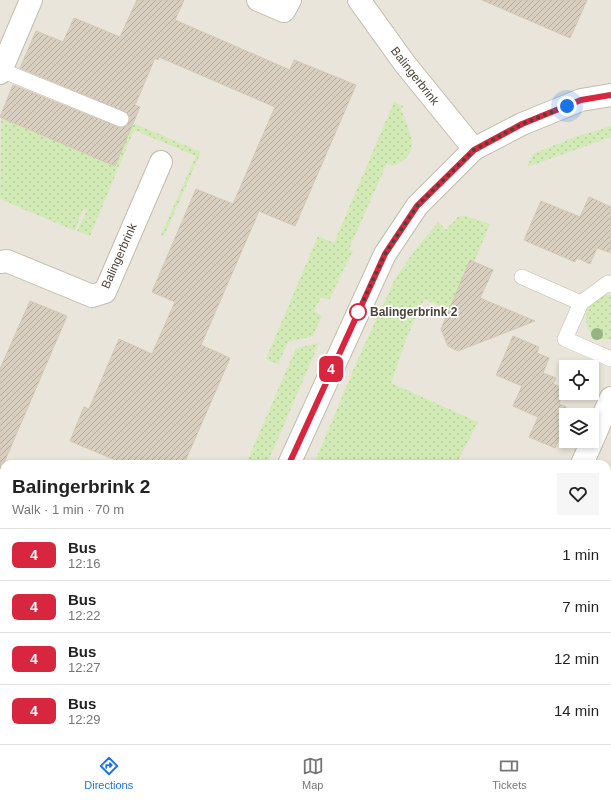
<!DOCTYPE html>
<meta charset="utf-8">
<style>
:root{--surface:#fff;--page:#f6f6f6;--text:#222;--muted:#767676;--line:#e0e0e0;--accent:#1a73e8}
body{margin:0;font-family:Arial,sans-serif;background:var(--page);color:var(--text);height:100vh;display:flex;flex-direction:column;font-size:15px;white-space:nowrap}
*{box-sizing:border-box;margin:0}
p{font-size:13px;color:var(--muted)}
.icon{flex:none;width:22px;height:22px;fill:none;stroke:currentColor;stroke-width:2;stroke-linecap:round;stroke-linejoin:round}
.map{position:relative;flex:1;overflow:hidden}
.details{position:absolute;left:0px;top:460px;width:611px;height:284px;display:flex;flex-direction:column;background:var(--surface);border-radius:12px 12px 0 0;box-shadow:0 2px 6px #0003}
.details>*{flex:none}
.badge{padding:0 8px;border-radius:6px;font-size:14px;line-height:26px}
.tools{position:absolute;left:559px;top:360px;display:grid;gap:8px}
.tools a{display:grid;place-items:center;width:40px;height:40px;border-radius:0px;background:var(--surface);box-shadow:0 2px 6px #0003;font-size:20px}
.you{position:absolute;width:20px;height:20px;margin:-10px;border:3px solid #fff;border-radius:50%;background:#1a73e8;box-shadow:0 0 0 6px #1a73e833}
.map>.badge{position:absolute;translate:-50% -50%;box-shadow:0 0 0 2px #fff}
.round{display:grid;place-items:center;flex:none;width:42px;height:42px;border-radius:0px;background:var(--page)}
.summary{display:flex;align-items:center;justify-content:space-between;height:68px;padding:0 12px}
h1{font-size:19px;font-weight:600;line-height:30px}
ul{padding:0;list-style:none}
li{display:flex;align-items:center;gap:12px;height:52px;padding:0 12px;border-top:1px solid var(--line)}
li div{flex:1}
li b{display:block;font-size:15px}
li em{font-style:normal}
li .badge{min-width:44px;font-weight:700;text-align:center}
.dock{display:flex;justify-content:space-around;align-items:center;height:56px;border-top:1px solid var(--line);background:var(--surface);font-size:11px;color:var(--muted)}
.dock a{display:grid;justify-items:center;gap:2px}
.dock .current{color:var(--accent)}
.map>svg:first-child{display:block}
.residential{fill:#eae5da;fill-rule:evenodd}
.grass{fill:url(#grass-dots)}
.building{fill:url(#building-hatch);stroke:#d3c7b4}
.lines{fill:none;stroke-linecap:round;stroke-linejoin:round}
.service-casing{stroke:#c2bbae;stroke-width:16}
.minor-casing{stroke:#c2bbae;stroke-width:24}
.tertiary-casing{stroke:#c2bbae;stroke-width:24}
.service{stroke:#fff;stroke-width:15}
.minor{stroke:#fff;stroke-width:22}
.tertiary{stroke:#fff;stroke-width:22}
.tree{fill:#97b381}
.line-casing{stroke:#fff;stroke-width:9}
.line{stroke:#d7263d;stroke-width:6}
.walk{stroke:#4b4439;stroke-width:4;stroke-dasharray:0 7.2}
.stop-dot{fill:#fff;stroke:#d7263d;stroke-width:2}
.labels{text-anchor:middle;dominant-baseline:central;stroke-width:3.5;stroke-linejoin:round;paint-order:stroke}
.street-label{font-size:12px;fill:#4b4439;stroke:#fff}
.stop-label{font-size:12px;font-weight:bold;fill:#4b4439;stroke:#fff;text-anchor:start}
</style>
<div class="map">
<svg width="611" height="744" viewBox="0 0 611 744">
<defs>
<pattern id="grass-dots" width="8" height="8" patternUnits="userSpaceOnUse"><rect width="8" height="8" fill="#d2eab5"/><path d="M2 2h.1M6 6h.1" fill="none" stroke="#b6ca9c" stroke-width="1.8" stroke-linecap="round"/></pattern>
<pattern id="building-hatch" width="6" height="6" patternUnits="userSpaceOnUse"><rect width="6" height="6" fill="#d8cfc1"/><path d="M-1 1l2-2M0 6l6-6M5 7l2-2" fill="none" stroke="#b1aa9e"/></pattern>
</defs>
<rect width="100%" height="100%" fill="#f6f3ec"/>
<path class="residential" d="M0 0H611V744H0ZM566 367H592V393H566ZM566 415H592V441H566ZM4 464H607V740H4Z"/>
<g class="grass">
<path d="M394 102 404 107 401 109C409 132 424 153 393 166L387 163 349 249 353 251 329 300 321 297 314 311 322 316 313 336 288 342 278 364 266 359 318 236 334 243Z"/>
<polygon points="1,117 115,166 133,123 201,152 164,236 161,235 196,156 134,130 90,236 77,231 87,210 83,209 75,231 0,199"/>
<polygon points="611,126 611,137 527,167 533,154 575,137"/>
<polygon points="466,216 490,224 474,262 450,310 424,299 407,337 391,383 478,422 456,464 398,464 392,462 391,464 314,464 358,359 395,279 413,253 438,222 446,230 458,217"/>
<path d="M601 295H611V339C584 342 576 309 601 295Z"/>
<polygon points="319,343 267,464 246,464 296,348"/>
<polygon points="0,600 4,602 4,624 0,633"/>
<polygon points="2,685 4,686 4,711 0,710"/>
<polygon points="73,740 201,740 201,744 82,744"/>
<polygon points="228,740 258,740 259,744 229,744"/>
<polygon points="286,740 327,740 329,744 287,744"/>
</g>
<g class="building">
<polygon points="137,0 184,0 175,20 290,70 294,60 356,85 295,226 259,211 201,345 230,358 184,464 125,464 70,441 84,407 89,409 119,339 152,354 175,302 152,292 196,189 233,204 275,107 159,57 158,60 155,58 135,105 140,107 115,166 0,117 13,85 118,127 127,126 130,117 124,111 20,68 36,31 63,42 74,18 120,37"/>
<polygon points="482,0 587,0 570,38"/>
<polygon points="589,197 611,207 611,253 597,248 590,264 577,258 575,262 524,240 541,201 580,217"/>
<polygon points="470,260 493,270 480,298 535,321 458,351 448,346 441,329"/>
<polygon points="30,301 67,316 0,472 0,369"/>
<polygon points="513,336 539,347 537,353 549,358 543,373 556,378 553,384 565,389 559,404 566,407 566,424 555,448 529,437 538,417 513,406 522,386 496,375"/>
</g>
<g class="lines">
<g class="service-casing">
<g id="service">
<polyline points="1,70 121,119"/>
<polyline points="522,277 581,303"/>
<polyline points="611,285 608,283 581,303 565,339 611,359"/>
</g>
</g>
<g class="minor-casing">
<g id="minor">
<polyline points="258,0 284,11 290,0"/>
<polyline points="359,0 405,64 474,149"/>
<polyline points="0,73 31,0"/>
<polyline points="0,262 7,261 92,296 105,292 161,162"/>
<polyline points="582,464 611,398"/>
<polyline points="607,726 611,728"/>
<polyline points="523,740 533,744"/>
<polyline points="568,744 573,740"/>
</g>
</g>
<g class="tertiary-casing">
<g id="tertiary">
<polyline points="289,464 385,254 417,206 474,149 522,124 581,100 611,95"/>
<polyline points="216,740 216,744"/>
<polyline points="272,740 273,744"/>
</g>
</g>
<use href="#service" class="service"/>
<use href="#minor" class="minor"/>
<use href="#tertiary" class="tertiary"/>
</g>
<circle class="tree" cx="597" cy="334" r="6"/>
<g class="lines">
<g class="line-casing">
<polyline id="line" points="289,464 385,254 417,206 474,150 522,124 581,100 611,95"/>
</g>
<use href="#line" class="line"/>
<polyline class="walk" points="358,312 385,254 417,206 474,150 522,124 567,106"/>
</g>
<circle class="stop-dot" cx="358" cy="312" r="8"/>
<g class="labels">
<g class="street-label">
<text transform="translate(415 76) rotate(52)">Balingerbrink</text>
<text transform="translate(119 256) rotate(-66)">Balingerbrink</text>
</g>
<g class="stop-label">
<text x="370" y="312">Balingerbrink 2</text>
</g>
</g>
</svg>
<div class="tools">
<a><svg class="icon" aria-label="locate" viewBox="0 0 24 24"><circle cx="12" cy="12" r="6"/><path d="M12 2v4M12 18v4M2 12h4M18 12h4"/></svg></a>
<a><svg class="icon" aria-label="layers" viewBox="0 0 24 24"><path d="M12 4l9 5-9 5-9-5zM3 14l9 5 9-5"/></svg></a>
</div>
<div class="you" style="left:567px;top:106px"></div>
<b class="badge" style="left:331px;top:369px;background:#d7263d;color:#fff">4</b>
<section class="details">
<div class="summary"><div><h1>Balingerbrink 2</h1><p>Walk · 1 min · 70 m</p></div><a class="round"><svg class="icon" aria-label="heart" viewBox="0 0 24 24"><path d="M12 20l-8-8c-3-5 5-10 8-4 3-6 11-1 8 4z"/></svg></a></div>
<ul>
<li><span class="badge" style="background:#d7263d;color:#fff">4</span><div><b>Bus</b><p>12:16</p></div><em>1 min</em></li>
<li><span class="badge" style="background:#d7263d;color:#fff">4</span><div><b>Bus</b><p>12:22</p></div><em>7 min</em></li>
<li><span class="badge" style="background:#d7263d;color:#fff">4</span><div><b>Bus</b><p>12:27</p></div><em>12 min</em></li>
<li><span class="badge" style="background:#d7263d;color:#fff">4</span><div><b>Bus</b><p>12:29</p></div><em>14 min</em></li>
</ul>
</section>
</div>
<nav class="dock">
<a class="current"><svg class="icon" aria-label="directions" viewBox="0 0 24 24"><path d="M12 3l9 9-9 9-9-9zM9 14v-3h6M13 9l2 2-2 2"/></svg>Directions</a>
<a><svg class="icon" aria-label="map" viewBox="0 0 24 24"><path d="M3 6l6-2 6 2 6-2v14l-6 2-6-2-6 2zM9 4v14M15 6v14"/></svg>Map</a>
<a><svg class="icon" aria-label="tickets" viewBox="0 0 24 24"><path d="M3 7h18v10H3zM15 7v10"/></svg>Tickets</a>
</nav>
